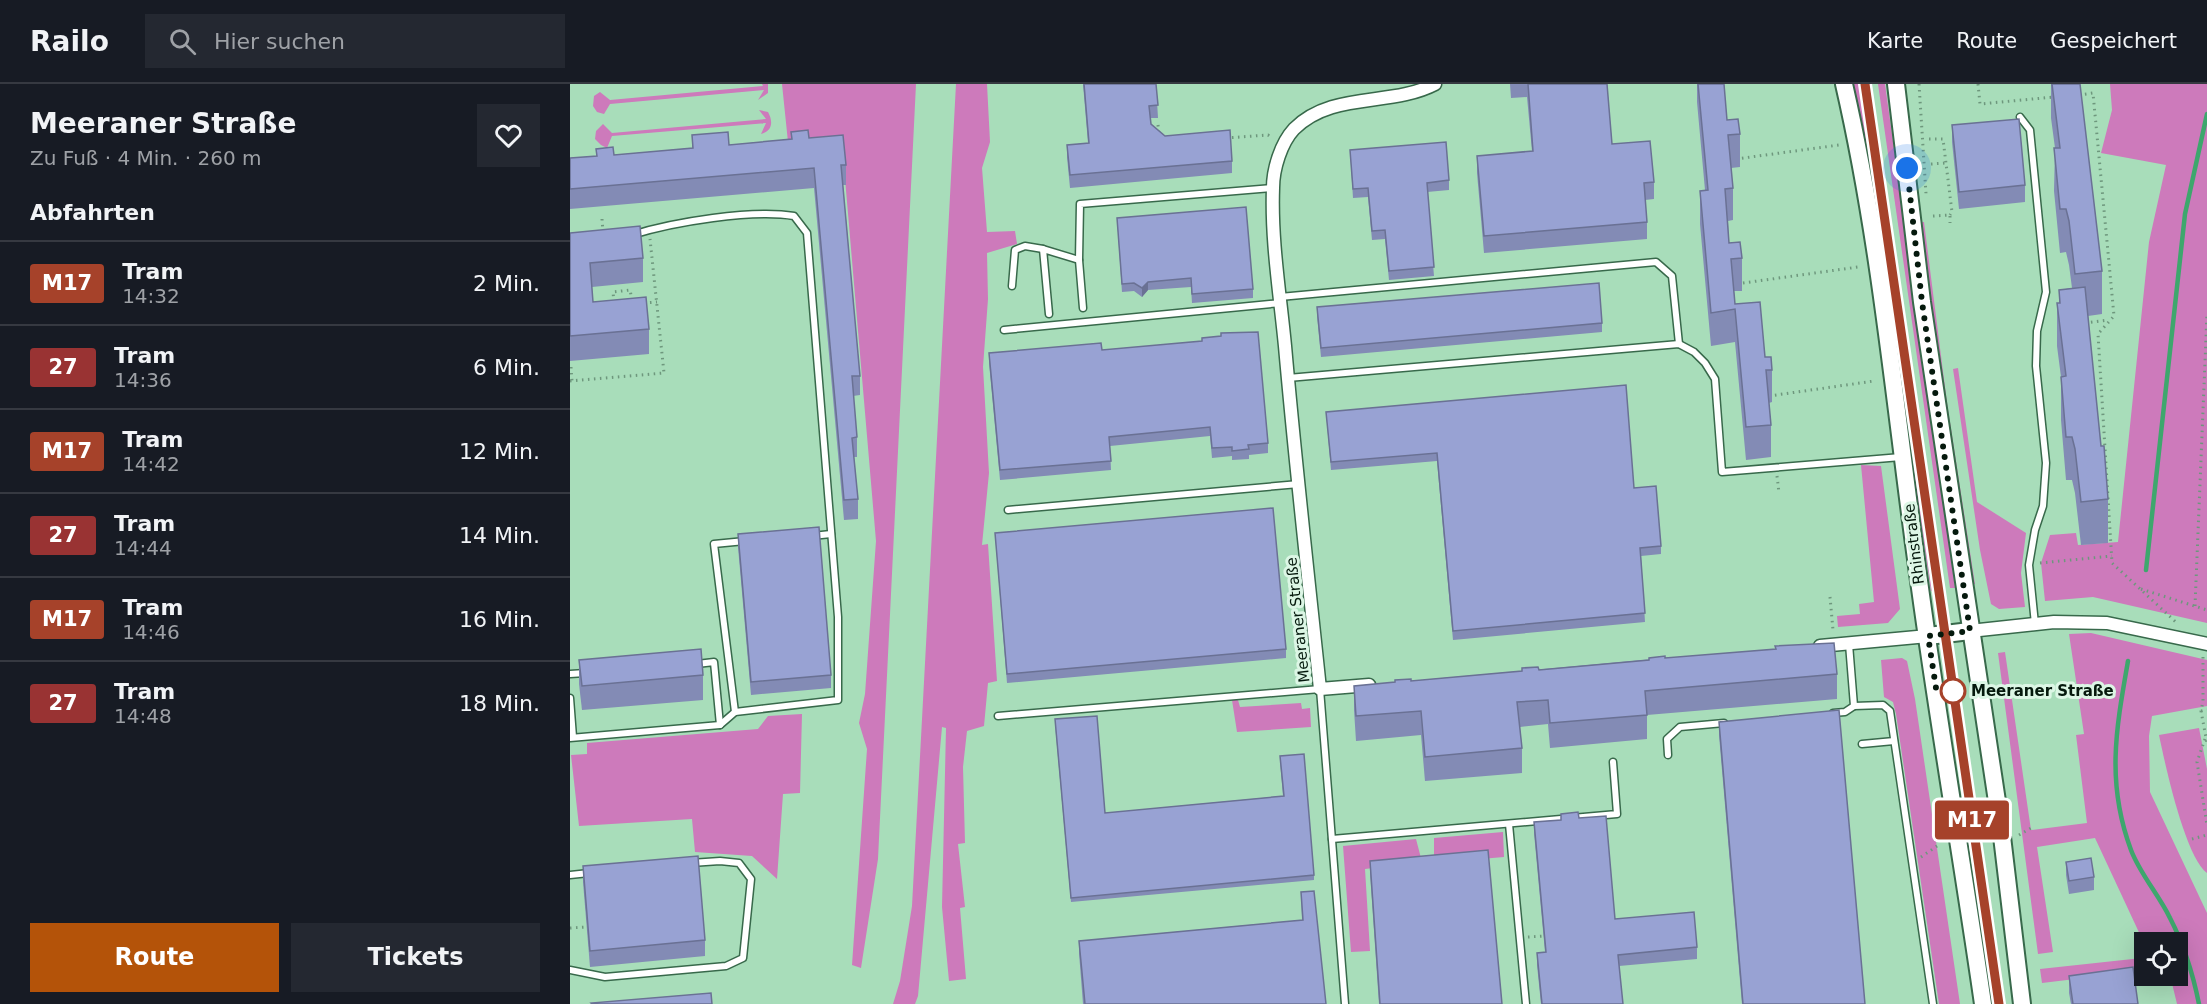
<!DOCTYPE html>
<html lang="de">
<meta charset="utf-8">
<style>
:root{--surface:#171b24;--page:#242831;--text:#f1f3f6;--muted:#9ea1a6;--line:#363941;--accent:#b45309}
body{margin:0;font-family:"DejaVu Sans",sans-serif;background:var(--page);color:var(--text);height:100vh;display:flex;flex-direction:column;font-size:22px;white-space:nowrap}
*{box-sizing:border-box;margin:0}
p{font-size:20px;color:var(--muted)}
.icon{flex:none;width:33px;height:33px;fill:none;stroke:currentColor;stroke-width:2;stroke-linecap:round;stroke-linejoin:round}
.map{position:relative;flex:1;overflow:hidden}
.drawer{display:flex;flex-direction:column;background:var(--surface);width:570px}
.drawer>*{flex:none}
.badge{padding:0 12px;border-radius:4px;font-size:21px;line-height:39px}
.tools{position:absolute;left:1564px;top:848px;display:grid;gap:12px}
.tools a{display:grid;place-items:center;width:54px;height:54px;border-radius:0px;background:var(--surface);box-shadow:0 6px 24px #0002;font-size:30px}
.you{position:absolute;width:30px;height:30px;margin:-15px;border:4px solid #fff;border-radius:50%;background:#1a73e8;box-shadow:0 0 0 9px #1a73e833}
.map>.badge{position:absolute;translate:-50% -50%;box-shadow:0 0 0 3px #fff}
h2{padding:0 30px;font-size:22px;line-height:54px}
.round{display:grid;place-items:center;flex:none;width:63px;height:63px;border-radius:0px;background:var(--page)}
.head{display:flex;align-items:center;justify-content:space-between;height:102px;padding:0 30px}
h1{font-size:28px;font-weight:600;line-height:45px}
.button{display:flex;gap:12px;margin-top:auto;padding:12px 30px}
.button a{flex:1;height:69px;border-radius:0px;background:var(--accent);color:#fff;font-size:24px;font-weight:600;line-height:69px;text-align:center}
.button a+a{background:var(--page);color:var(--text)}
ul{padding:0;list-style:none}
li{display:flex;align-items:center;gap:18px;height:84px;padding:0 30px;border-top:2px solid var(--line)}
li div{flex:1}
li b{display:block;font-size:22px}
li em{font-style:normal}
li .badge{min-width:66px;font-weight:700;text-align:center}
header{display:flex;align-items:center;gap:36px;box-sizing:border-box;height:84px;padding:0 30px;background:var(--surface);border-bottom:2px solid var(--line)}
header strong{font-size:28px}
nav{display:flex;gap:33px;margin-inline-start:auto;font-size:21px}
.search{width:420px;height:54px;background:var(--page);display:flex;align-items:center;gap:15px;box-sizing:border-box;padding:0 21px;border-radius:0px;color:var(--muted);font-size:22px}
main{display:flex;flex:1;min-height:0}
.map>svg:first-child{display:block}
.green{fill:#cd7abb}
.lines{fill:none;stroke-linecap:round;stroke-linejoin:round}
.stream{stroke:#3da76d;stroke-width:4.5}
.service-casing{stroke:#38694b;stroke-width:9}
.minor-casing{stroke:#38694b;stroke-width:15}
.secondary-casing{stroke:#38694b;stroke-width:20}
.path{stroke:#6e977d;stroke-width:3;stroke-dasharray:1.5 4.5;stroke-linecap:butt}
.service{stroke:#fff;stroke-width:6}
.minor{stroke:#fff;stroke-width:12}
.secondary{stroke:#fff;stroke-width:16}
.tram{stroke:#3f5e4a;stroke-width:1.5}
.wall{fill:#838bb5}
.shaded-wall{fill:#6a7194}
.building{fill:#98a2d3;stroke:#6a7194;stroke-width:1.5}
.line-casing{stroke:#fff;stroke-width:14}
.line{stroke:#a6422a;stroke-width:9}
.walk{stroke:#05190d;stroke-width:6;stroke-dasharray:0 10.8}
.stop-dot{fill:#fff;stroke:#a6422a;stroke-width:3}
.labels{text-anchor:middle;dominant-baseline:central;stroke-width:6;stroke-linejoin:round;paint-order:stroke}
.street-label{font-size:15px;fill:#05190d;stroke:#dcf6e5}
.stop-label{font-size:15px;font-weight:bold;fill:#05190d;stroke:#dcf6e5;text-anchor:start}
</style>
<header>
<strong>Railo</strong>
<div class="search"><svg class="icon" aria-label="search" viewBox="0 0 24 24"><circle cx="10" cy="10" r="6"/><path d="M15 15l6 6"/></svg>Hier suchen</div>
<nav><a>Karte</a><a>Route</a><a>Gespeichert</a></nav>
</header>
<main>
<section class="drawer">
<div class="head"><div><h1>Meeraner Straße</h1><p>Zu Fuß · 4 Min. · 260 m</p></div><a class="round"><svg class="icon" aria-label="heart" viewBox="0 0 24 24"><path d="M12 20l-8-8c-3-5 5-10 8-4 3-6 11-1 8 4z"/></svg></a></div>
<h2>Abfahrten</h2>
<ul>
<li><span class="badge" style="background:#a6422a;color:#fff">M17</span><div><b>Tram</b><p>14:32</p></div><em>2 Min.</em></li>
<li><span class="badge" style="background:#933;color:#fff">27</span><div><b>Tram</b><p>14:36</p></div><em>6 Min.</em></li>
<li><span class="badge" style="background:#a6422a;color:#fff">M17</span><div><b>Tram</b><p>14:42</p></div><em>12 Min.</em></li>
<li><span class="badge" style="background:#933;color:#fff">27</span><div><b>Tram</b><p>14:44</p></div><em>14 Min.</em></li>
<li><span class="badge" style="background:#a6422a;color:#fff">M17</span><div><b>Tram</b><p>14:46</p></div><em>16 Min.</em></li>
<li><span class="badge" style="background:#933;color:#fff">27</span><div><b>Tram</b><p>14:48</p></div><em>18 Min.</em></li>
</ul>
<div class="button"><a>Route</a><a>Tickets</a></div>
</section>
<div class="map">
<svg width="1637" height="920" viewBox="0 0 1637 920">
<rect width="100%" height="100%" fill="#a8ddba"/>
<g class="green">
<polygon points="192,0 198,0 198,9 188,16 194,6 40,20 34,30 27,28 23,22 24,12 30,8 40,16 193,2"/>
<polygon points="212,0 346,0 308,775 291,884 282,881 297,665 289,639 295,610 306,457 273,71 218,58"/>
<polygon points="386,0 417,0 420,58 412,84 417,148 445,147 447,160 417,169 418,215 413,283 419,389 412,461 418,460 427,597 418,599 414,642 397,647 393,683 395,759 388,760 395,823 390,824 396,895 379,897 372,823 376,644 372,643 348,912 345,920 323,920 330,897 342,822"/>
<polygon points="1282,0 1292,0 1366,506 1361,507 1299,81"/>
<polygon points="1308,0 1315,0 1385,504 1380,504"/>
<polygon points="1540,0 1637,0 1637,539 1523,513 1475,517 1471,479 1480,451 1506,449 1508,461 1548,458 1579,158 1596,81 1531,69 1542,26"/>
<path d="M189 26 198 28C203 37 203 47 191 50L196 39 42 52 37 64 31 61 25 55 26 47 33 40 42 49 196 35Z"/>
<polygon points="1352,138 1354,138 1377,319 1405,500 1401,501 1361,228"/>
<polygon points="1388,284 1407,418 1456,449 1451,489 1455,523 1429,525 1421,520 1410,466 1383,285"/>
<polygon points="1291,381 1311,382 1330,525 1318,539 1268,543 1267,532 1290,530 1289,520 1304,518"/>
<polygon points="1521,549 1637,576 1637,622 1582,632 1579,652 1580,708 1637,829 1637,920 1607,920 1600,891 1608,891 1608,858 1575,858 1572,887 1472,899 1470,885 1572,874 1573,857 1525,754 1467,763 1483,868 1468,870 1428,569 1435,568 1461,746 1517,739 1506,651 1514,650 1499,550"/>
<polygon points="1332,574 1337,577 1345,615 1390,920 1369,920 1326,630 1323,618 1314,613 1311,576"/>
<polygon points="662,616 668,616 670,623 731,619 732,625 740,624 741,643 667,648"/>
<polygon points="232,630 230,709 213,710 207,795 182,772 125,768 122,735 9,742 1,671 17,670 17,659 188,645 198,632"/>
<path d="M1629 644 1637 685V789C1615 773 1595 680 1589 651Z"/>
<polygon points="933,748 934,773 864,779 864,754"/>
<polygon points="846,755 852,778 795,785 800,867 781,868 773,762"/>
</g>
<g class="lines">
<g class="stream">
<polyline points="1576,486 1615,130 1637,30"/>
<path d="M1558 577C1546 645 1536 699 1561 766 1570 790 1589 811 1600 834 1614 861 1623 890 1629 920"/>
</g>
<g class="service-casing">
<g id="service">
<polyline points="1450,33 1460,46 1476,208 1467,247 1466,282 1476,379 1473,422 1465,446 1459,481 1465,540"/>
<polyline points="442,202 445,166 455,162 473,165"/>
<polyline points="710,213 1086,178 1102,192 1109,260"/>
<polyline points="513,224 509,176 510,120 703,104"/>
<polyline points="479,230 473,165 509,176"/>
<polyline points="434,246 711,219"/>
<polyline points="718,294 1109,260 1124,268 1135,279 1145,295 1152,388 1331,373"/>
<polyline points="438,426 729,400"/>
<polyline points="242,452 261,450"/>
<polyline points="127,580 144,578 150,641"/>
<polyline points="0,590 15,589"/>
<polyline points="0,614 3,653"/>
<polyline points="1284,622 1313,621 1320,627 1363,920"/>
<polyline points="165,628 144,460 175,457"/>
<polyline points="1263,629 1275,628 1284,622 1279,560"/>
<polyline points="428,632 750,605 775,920"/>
<path d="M0 654 150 641 165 628 268 616V533L237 149 224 132C183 125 103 138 62 151"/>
<polyline points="1292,660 1324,657"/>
<polyline points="1098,671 1097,655 1110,643 1154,639"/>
<polyline points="939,740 956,920"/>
<polyline points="762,755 1047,730 1043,678"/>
<polyline points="0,791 19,789"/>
<polyline points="0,886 35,893 156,882 173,874 181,795 169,779 150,777 121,779"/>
</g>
</g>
<g class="minor-casing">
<g id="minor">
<polyline points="1400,547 1484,538 1537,539 1637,560"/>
<polyline points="1250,562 1358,552"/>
<path d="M799 601 750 605C738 491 725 376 715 262 710 210 701 156 703 104 703 85 711 59 724 45 762 7 821 23 865 0"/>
</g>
</g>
<g class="secondary-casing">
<g id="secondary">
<path d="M1274 0C1312 165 1326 336 1350 504 1369 643 1393 781 1413 920"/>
<polyline points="1326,0 1352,218 1431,744 1452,920"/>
<polyline points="1358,552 1400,547"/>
</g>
</g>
<g class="path">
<polyline points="1349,0 1356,110"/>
<polyline points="1408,0 1410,20 1484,13"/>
<polyline points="1509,11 1523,9 1544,232 1528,250 1542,479 1608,540"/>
<polyline points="588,41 589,51"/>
<polyline points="656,54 698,51 702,54"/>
<polyline points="1359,55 1373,55 1382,128 1380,131"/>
<polyline points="1166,75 1269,61"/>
<polyline points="1361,80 1376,79"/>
<polyline points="1363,132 1380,131 1380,139"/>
<polyline points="32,135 33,148"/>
<polyline points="1173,199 1288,183"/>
<polyline points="44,218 43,208 60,206 62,216"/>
<polyline points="74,219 87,218"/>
<polyline points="1515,239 1538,236"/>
<polyline points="1,283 2,297"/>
<polyline points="0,297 94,289 80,155"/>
<polyline points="1199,312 1304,297"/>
<polyline points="1207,392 1209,409"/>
<polyline points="1470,479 1542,472"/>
<polyline points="1571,505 1637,526"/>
<polyline points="1260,513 1263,546"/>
<polyline points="1625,522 1637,229"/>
<polyline points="1633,573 1633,617 1631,627 1637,659"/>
<polyline points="1631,627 1637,626"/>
<polyline points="1635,655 1627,678 1637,741"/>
<polyline points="1449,751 1461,744"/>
<polyline points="1622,755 1637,751"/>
<polyline points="1351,773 1370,760"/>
<polyline points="0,844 16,843"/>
<polyline points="958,853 974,852"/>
</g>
<use href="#service" class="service"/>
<use href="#minor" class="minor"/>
<use href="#secondary" class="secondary"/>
<polyline class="tram" points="1295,0 1428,920"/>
</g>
<g class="wall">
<polygon points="513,0 586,0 588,34 580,34 581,40 595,52 662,77 662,89 500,104 497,73 497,61 518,59"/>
<polygon points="940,0 1037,0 1042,60 1084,98 1084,115 1075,116 1077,138 1077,155 914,169 907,89 907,72 962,67 957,13 941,14"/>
<polygon points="1127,0 1154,0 1157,36 1170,50 1170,83 1161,84 1163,104 1163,136 1158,137 1159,159 1172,174 1172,207 1164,207 1165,220 1202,286 1202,318 1199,319 1201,341 1201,373 1176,376 1165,258 1141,262 1130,140 1130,107 1135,106 1127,18"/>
<polygon points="1481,0 1510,0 1532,187 1532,230 1518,232 1531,362 1538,415 1538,459 1511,461 1505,409 1502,396 1496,396 1491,336 1491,293 1487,262 1487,219 1489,219 1489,206 1502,204 1499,181 1496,168 1490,169 1484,107 1485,64 1481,34"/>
<polygon points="1382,41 1455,101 1455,118 1389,125 1382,58"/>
<polygon points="221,48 239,54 276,81 276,101 273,101 290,292 290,311 283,312 287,353 287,373 284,373 288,415 288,435 274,436 244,104 0,125 0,74 26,72 26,65 44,71 122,64 122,51 159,61 221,55"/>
<polygon points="780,66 879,96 879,106 857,108 864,192 819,196 815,155 802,156 798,113 783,114"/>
<polygon points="547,134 683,205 683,214 622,219 621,203 578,206 572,213 564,207 552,208"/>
<polygon points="0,149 73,174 73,198 22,203 23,218 79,245 79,270 0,277"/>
<polygon points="747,223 1032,239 1032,248 751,273 747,232"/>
<polygon points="532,266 698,359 698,369 679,371 679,375 662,376 662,372 642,374 640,352 540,362 541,386 430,396 419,279 419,269"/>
<polygon points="756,328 1064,404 1091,462 1091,470 1071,472 1075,538 883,556 867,377 761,386"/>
<polygon points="425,449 716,565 716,574 437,599"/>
<polygon points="168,450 261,591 261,604 181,611 168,463"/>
<polygon points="1095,574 1267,590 1267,615 1077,631 1077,655 980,664 978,640 950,643 952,664 952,689 855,697 851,651 786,657 784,626 784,602"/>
<polygon points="9,576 133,591 133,616 12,626 9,600"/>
<polygon points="1149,638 1295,920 1172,920 1149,651"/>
<polygon points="485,640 535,729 713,712 710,677 744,791 744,796 501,818"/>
<polygon points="1009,734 1045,835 1127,863 1127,875 1049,882 1053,920 971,920 967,881 967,869 975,868 964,749 964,738"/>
<polygon points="800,777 932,920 809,920 800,789"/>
<polygon points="1496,778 1524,793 1524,806 1499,810 1496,791"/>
<polygon points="13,782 135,856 135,872 20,883 13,798"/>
<polygon points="731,808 756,920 513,920 509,869 509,857 732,836"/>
<polygon points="1499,892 1568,920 1501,920 1499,909"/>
</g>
<polygon class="shaded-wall" points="578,198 578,206 572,213 572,204"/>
<g class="building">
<polygon points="514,0 586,0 588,21 579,22 581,40 595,52 660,46 662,77 500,91 497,61 519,59"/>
<polygon points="958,0 1037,0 1042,60 1080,57 1084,98 1074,99 1077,138 914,152 907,72 963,67"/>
<polygon points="1128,0 1154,0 1157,36 1168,35 1170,50 1158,51 1163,104 1155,105 1159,159 1170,158 1172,174 1161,175 1165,220 1190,218 1195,273 1201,273 1202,286 1196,286 1201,341 1176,343 1165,225 1141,229 1130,107 1138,106"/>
<polygon points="1482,0 1510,0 1532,187 1505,190 1499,137 1496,125 1490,125 1484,64 1490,64"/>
<polygon points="1449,35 1455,101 1389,108 1382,41"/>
<polygon points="238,46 239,54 273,51 276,81 271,81 290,292 282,292 287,353 282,354 288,415 274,416 244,84 0,105 0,74 27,72 26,65 43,63 44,71 123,64 122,51 158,48 159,61 222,55 221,48"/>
<polygon points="876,58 879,96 857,99 864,183 819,187 815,146 802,147 798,104 783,105 780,66"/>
<polygon points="676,123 683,205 622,210 621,194 578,198 572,204 564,199 552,200 547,134"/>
<polygon points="70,142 73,174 20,179 23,218 76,213 79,245 0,252 0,149"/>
<polygon points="1029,199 1032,239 751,264 747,223"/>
<polygon points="1515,203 1531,362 1534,362 1538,415 1511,418 1505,365 1502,353 1496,353 1491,293 1496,292 1487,219 1490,219 1489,206"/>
<polygon points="688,248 698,359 678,361 679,365 662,367 662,363 642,364 640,343 539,353 541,377 430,386 419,269 531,259 532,266 632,257 632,254 651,252 651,249"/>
<polygon points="1056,301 1064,404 1086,402 1091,462 1070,464 1075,529 883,547 867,369 761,378 756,328"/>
<polygon points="703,424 716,565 437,590 425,449"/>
<polygon points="249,443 261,591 181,598 168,450"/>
<polygon points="1264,559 1267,590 1075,607 1077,631 980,639 978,616 947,618 952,664 855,673 851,627 786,632 784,602 825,598 825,596 841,595 841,597 952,587 952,584 968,583 969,586 1079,576 1079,574 1095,572 1095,574 1206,565 1205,562"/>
<polygon points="131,565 133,591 12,602 9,576"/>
<polygon points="1269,626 1295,920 1173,920 1149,638"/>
<polygon points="527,632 535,729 714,712 710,672 734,670 744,791 501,814 485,635"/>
<polygon points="1008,728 1009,734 1036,732 1045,835 1124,828 1127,863 1048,871 1053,920 972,920 967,869 976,868 964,738 991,736 991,730"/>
<polygon points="918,766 932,920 810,920 800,777"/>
<polygon points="128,772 135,856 20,867 13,782"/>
<polygon points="1521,774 1524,793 1499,797 1496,778"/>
<polygon points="744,807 756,920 515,920 509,857 733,836 731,808"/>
<polygon points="1563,883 1568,920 1503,920 1499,892"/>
<polygon points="141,909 142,920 22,920 21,919"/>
</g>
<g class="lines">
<g class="line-casing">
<polyline id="line" points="1295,0 1429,920"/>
</g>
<use href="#line" class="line"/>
<polyline class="walk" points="1337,84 1352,218 1400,547 1358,552 1366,604 1383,607"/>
</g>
<circle class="stop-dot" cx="1383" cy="607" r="12"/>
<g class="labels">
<g class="street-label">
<text transform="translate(1344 460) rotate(-97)">Rhinstraße</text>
<text transform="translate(728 536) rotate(-96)">Meeraner Straße</text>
</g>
<g class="stop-label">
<text x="1401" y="607">Meeraner Straße</text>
</g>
</g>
</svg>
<div class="tools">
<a><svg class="icon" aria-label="locate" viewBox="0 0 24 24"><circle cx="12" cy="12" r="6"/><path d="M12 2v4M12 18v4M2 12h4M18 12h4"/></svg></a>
</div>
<div class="you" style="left:1337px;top:84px"></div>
<b class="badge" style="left:1402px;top:736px;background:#a6422a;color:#fff">M17</b>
</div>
</main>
